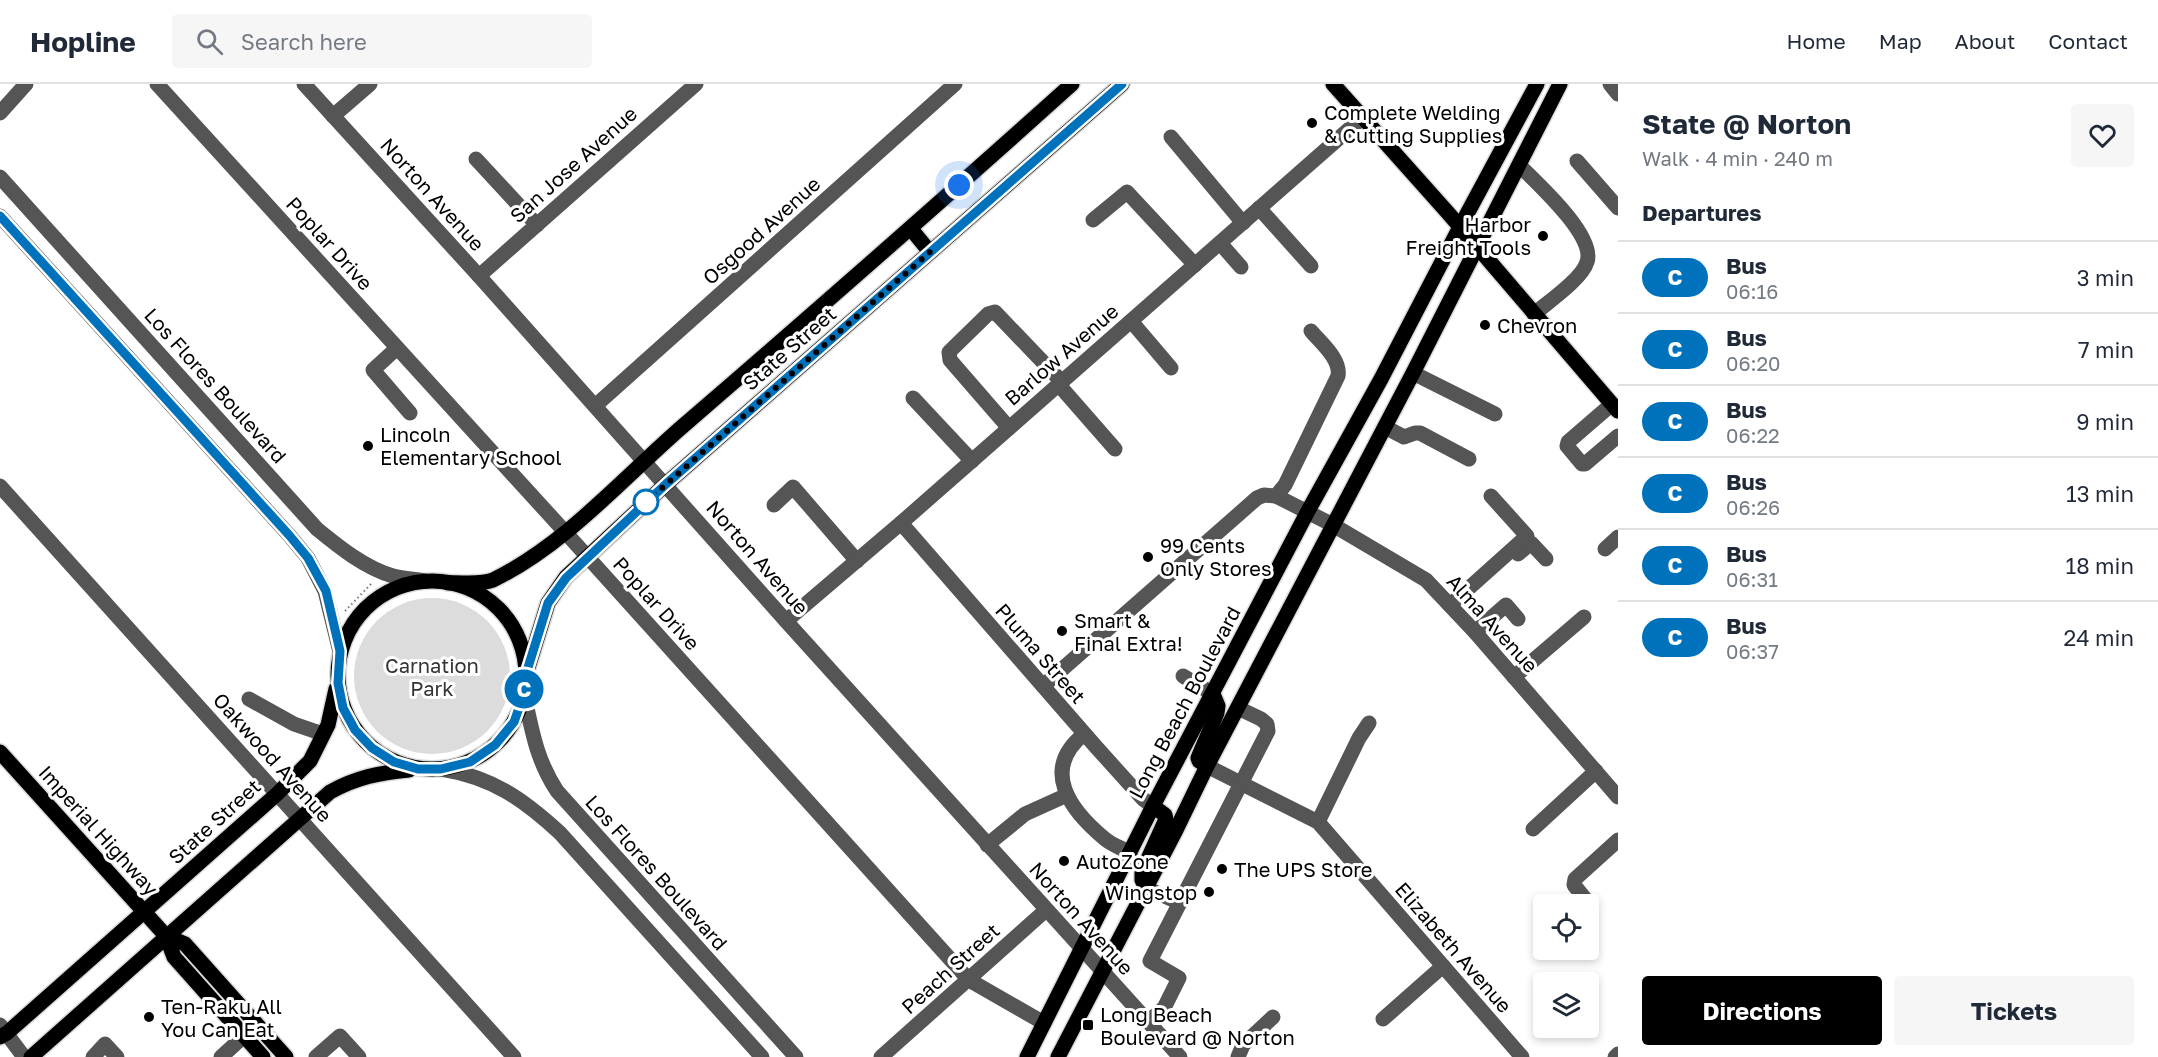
<!DOCTYPE html>
<meta charset="utf-8">
<style>
:root{--surface:#fff;--page:#f6f6f7;--text:#1f2937;--muted:#747a83;--line:#e0e1e3;--accent:#000}
body{margin:0;font-family:"Golos Text",sans-serif;background:var(--page);color:var(--text);height:100vh;display:flex;flex-direction:column;font-size:22px;white-space:nowrap}
*{box-sizing:border-box;margin:0}
p{font-size:20px;color:var(--muted)}
.icon{flex:none;width:33px;height:33px;fill:none;stroke:currentColor;stroke-width:2;stroke-linecap:round;stroke-linejoin:round}
.map{position:relative;flex:1;overflow:hidden}
.side{display:flex;flex-direction:column;background:var(--surface);width:540px}
.side>*{flex:none}
.badge{padding:0 12px;border-radius:20px;font-size:21px;line-height:39px}
.buttons{position:absolute;left:1533px;top:810px;display:grid;gap:12px}
.buttons a{display:grid;place-items:center;width:66px;height:66px;border-radius:6px;background:var(--surface);box-shadow:0 3px 9px #0003;font-size:30px}
.you{position:absolute;width:30px;height:30px;margin:-15px;border:4px solid #fff;border-radius:50%;background:#1a73e8;box-shadow:0 0 0 9px #1a73e833}
.map>.badge{position:absolute;translate:-50% -50%;box-shadow:0 0 0 3px #fff}
h2{padding:0 24px;font-size:22px;line-height:54px}
.round{display:grid;place-items:center;flex:none;width:63px;height:63px;border-radius:6px;background:var(--page)}
.summary{display:flex;align-items:center;justify-content:space-between;height:102px;padding:0 24px}
h1{font-size:28px;font-weight:700;line-height:45px}
.cta{display:flex;gap:12px;margin-top:auto;padding:12px 24px}
.cta a{flex:1;height:69px;border-radius:6px;background:var(--accent);color:#fff;font-size:24px;font-weight:700;line-height:69px;text-align:center}
.cta a+a{background:var(--page);color:var(--text)}
ul{padding:0;list-style:none}
li{display:flex;align-items:center;gap:18px;height:72px;padding:0 24px;border-top:2px solid var(--line)}
li div{flex:1}
li b{display:block;font-size:22px}
li em{font-style:normal}
li .badge{min-width:66px;font-weight:700;text-align:center}
header{display:flex;align-items:center;gap:36px;box-sizing:border-box;height:84px;padding:0 30px;background:var(--surface);border-bottom:2px solid var(--line)}
header strong{font-size:28px}
nav{display:flex;gap:33px;margin-inline-start:auto;font-size:21px}
.search{width:420px;height:54px;background:var(--page);display:flex;align-items:center;gap:15px;box-sizing:border-box;padding:0 21px;border-radius:6px;color:var(--muted);font-size:22px}
main{display:flex;flex:1;min-height:0}
.map>svg:first-child{display:block}
.green{fill:#dcdcdc}
.lines{fill:none;stroke-linecap:round;stroke-linejoin:round}
.major-casing{stroke:#dbdbdb;stroke-width:18}
.path{stroke:#777;stroke-width:2;stroke-dasharray:1.5 3;stroke-linecap:butt}
.minor{stroke:#555;stroke-width:15}
.major{stroke:#000;stroke-width:15}
.line-casing{stroke:#fff;stroke-width:14}
.line{stroke:#0072bc;stroke-width:9}
.walk{stroke:#000;stroke-width:6;stroke-dasharray:0 10.8}
.poi-dot{fill:#000;stroke:#fff;stroke-width:2}
.stop-dot{fill:#fff;stroke:#0072bc;stroke-width:3}
.labels{text-anchor:middle;dominant-baseline:central;stroke-width:6;stroke-linejoin:round;paint-order:stroke}
.poi-label{font-size:20px;fill:#000;stroke:#fff;text-anchor:start}
.street-label{font-size:20px;fill:#000;stroke:#fff}
.park-label{font-size:20px;fill:#333;stroke:#fff}
</style>
<header>
<strong>Hopline</strong>
<div class="search"><svg class="icon" aria-label="search" viewBox="0 0 24 24"><circle cx="10" cy="10" r="6"/><path d="M15 15l6 6"/></svg>Search here</div>
<nav><a>Home</a><a>Map</a><a>About</a><a>Contact</a></nav>
</header>
<main>
<div class="map">
<svg width="1618" height="973" viewBox="0 0 1618 973">
<rect width="100%" height="100%" fill="#fff"/>
<circle class="green" cx="432" cy="592" r="78"/>
<g class="lines">
<g class="major-casing">
<g id="major">
<polyline points="1333,0 1449,130 1618,327"/>
<polyline points="911,145 930,168"/>
<circle cx="432" cy="591" r="94"/>
<path d="M448 499C461 498 481 501 493 496 565 461 623 394 683 342 814 229 944 115 1072 0"/>
<polyline points="526,590 548,519 566,493 666,400 1122,0"/>
<polyline points="0,668 166,852 174,873 263,973"/>
<polyline points="1207,682 1199,677 1198,674 1217,629 1218,622 1213,610"/>
<polyline points="1146,804 1142,796 1142,788 1166,735 1165,731 1153,722"/>
<polyline points="166,852 185,860 286,973"/>
<polyline points="0,953 7,949 277,710 310,677 328,641 336,605"/>
<path d="M31 973 330 708C357 693 379 689 409 686"/>
<polyline points="1027,973 1153,722 1308,427 1381,295 1460,143 1537,0"/>
<polyline points="1058,973 1176,746 1207,682 1413,289 1560,0"/>
</g>
</g>
<polyline class="path" points="345,527 372,499"/>
<g class="minor">
<polyline points="157,0 566,449 969,896 1044,939"/>
<polyline points="304,0 479,192 786,537 1180,973"/>
<polyline points="1610,0 1618,10"/>
<polyline points="0,29 26,0"/>
<polyline points="333,32 370,0"/>
<polyline points="1171,53 1243,139"/>
<polyline points="476,75 537,141"/>
<polyline points="1577,77 1618,124"/>
<path d="M1519 81C1537 99 1596 152 1587 178 1582 195 1548 218 1534 230"/>
<path d="M0 93 317 445C339 463 365 484 393 492 404 495 416 495 426 497"/>
<polyline points="1259,124 1311,182"/>
<polyline points="0,132 289,451 308,474 325,507 340,568"/>
<polyline points="1093,136 1127,108 1195,181"/>
<polyline points="1220,159 1241,183"/>
<polyline points="479,192 696,0"/>
<polyline points="1131,237 1171,284"/>
<polyline points="397,264 373,286 410,329"/>
<polyline points="1413,289 1495,330"/>
<polyline points="1059,301 1115,365"/>
<polyline points="913,314 972,377"/>
<polyline points="1612,320 1568,358 1567,362 1582,380 1585,380 1618,352"/>
<polyline points="595,322 955,0"/>
<polyline points="1385,343 1404,353 1415,349 1420,349 1469,375"/>
<polyline points="1009,344 950,276 949,268 988,230 995,228 1062,298"/>
<polyline points="0,402 514,973"/>
<polyline points="1276,412 1333,441 1426,496 1475,548 1618,713"/>
<polyline points="774,421 793,403 857,477"/>
<polyline points="901,439 1097,664 1143,715 1153,722"/>
<polyline points="1605,465 1618,453"/>
<polyline points="1518,470 1531,459 1546,475"/>
<polyline points="1450,521 1527,452 1491,412"/>
<polyline points="786,537 901,439 1363,33"/>
<polyline points="1475,548 1506,521 1518,535"/>
<polyline points="1183,592 1213,610"/>
<polyline points="1514,593 1584,533"/>
<path d="M1043 602 1257 414 1264 411 1276 412 1285 401 1338 292C1341 275 1321 259 1311 247"/>
<path d="M524 610C532 646 536 675 557 707L796 973"/>
<polyline points="249,615 294,640 323,650"/>
<path d="M1084 650C1040 686 1070 726 1105 755 1112 761 1122 764 1130 769"/>
<polyline points="1207,682 1318,738 1522,973"/>
<path d="M441 685C492 693 523 715 560 749L762 973"/>
<polyline points="1318,738 1359,654 1369,639"/>
<polyline points="1533,745 1596,687"/>
<polyline points="987,761 1025,730 1067,711"/>
<polyline points="1146,804 1180,819"/>
<polyline points="1586,816 1574,801 1575,795 1618,756"/>
<polyline points="1383,935 1443,882"/>
<polyline points="1148,938 1164,924 1179,894 1150,877 1268,647 1267,640 1261,635 1238,624"/>
<polyline points="0,941 24,973"/>
<polyline points="93,973 105,960 117,973"/>
<polyline points="221,973 244,952"/>
<polyline points="316,973 340,952 359,973"/>
<polyline points="881,973 1046,826"/>
<polyline points="1238,973 1243,961 1273,933"/>
<polyline points="1615,973 1618,970"/>
</g>
<use href="#major" class="major"/>
</g>
<g class="lines">
<g class="line-casing">
<polyline id="line" points="0,132 289,451 308,474 326,507 340,567 338,599 343,624 355,646 372,664 394,678 418,685 441,685 470,678 495,661 514,638 524,610 526,590 548,519 566,494 666,400 1122,0"/>
</g>
<use href="#line" class="line"/>
<polyline class="walk" points="646,418 930,168 911,145 959,101"/>
</g>
<g class="poi-dot">
<circle cx="1312" cy="39" r="6"/>
<circle cx="1543" cy="152" r="6"/>
<circle cx="1485" cy="241" r="6"/>
<circle cx="368" cy="362" r="6"/>
<circle cx="1148" cy="473" r="6"/>
<circle cx="1062" cy="547" r="6"/>
<circle cx="1064" cy="777" r="6"/>
<circle cx="1222" cy="785" r="6"/>
<circle cx="1209" cy="808" r="6"/>
<circle cx="149" cy="933" r="6"/>
<rect x="1082" y="935" width="12" height="12" rx="3"/>
</g>
<circle class="stop-dot" cx="646" cy="418" r="12"/>
<g class="labels">
<g class="poi-label">
<text x="1324" y="28">Complete Welding<tspan x="1324" dy="23">&amp; Cutting Supplies</tspan></text>
<text x="1531" y="140" text-anchor="end">Harbor<tspan x="1531" dy="23">Freight Tools</tspan></text>
<text x="1497" y="241">Chevron</text>
<text x="380" y="350">Lincoln<tspan x="380" dy="23">Elementary School</tspan></text>
<text x="1160" y="461">99 Cents<tspan x="1160" dy="23">Only Stores</tspan></text>
<text x="1074" y="536">Smart &amp;<tspan x="1074" dy="23">Final Extra!</tspan></text>
<text x="1076" y="777">AutoZone</text>
<text x="1234" y="785">The UPS Store</text>
<text x="1197" y="808" text-anchor="end">Wingstop</text>
<text x="161" y="922">Ten-Raku All<tspan x="161" dy="23">You Can Eat</tspan></text>
<text x="1100" y="930">Long Beach<tspan x="1100" dy="23">Boulevard @ Norton</tspan></text>
</g>
<g class="street-label">
<text transform="translate(573 80) rotate(-42)">San Jose Avenue</text>
<text transform="translate(433 110) rotate(48)">Norton Avenue</text>
<text transform="translate(761 146) rotate(-42)">Osgood Avenue</text>
<text transform="translate(330 159) rotate(48)">Poplar Drive</text>
<text transform="translate(789 264) rotate(-41)">State Street</text>
<text transform="translate(1061 270) rotate(-41)">Barlow Avenue</text>
<text transform="translate(216 301) rotate(48)">Los Flores Boulevard</text>
<text transform="translate(758 473) rotate(49)">Norton Avenue</text>
<text transform="translate(657 519) rotate(48)">Poplar Drive</text>
<text transform="translate(1493 539) rotate(48)">Alma Avenue</text>
<text transform="translate(1041 569) rotate(49)">Pluma Street</text>
<text transform="translate(1184 618) rotate(-62)">Long Beach Boulevard</text>
<text transform="translate(273 673) rotate(48)">Oakwood Avenue</text>
<text transform="translate(214 737) rotate(-42)">State Street</text>
<text transform="translate(99 746) rotate(48)">Imperial Highway</text>
<text transform="translate(657 788) rotate(48)">Los Flores Boulevard</text>
<text transform="translate(1082 834) rotate(48)">Norton Avenue</text>
<text transform="translate(1454 863) rotate(49)">Elizabeth Avenue</text>
<text transform="translate(950 884) rotate(-42)">Peach Street</text>
</g>
<g class="park-label">
<text x="432" y="581">Carnation<tspan x="432" dy="23">Park</tspan></text>
</g>
</g>
</svg>
<div class="buttons">
<a><svg class="icon" aria-label="locate" viewBox="0 0 24 24"><circle cx="12" cy="12" r="6"/><path d="M12 2v4M12 18v4M2 12h4M18 12h4"/></svg></a>
<a><svg class="icon" aria-label="layers" viewBox="0 0 24 24"><path d="M12 4l9 5-9 5-9-5zM3 14l9 5 9-5"/></svg></a>
</div>
<div class="you" style="left:959px;top:101px"></div>
<b class="badge" style="left:524px;top:605px;background:#0072bc;color:#fff">C</b>
</div>
<section class="side">
<div class="summary"><div><h1>State @ Norton</h1><p>Walk · 4 min · 240 m</p></div><a class="round"><svg class="icon" aria-label="heart" viewBox="0 0 24 24"><path d="M12 20l-8-8c-3-5 5-10 8-4 3-6 11-1 8 4z"/></svg></a></div>
<h2>Departures</h2>
<ul>
<li><span class="badge" style="background:#0072bc;color:#fff">C</span><div><b>Bus</b><p>06:16</p></div><em>3 min</em></li>
<li><span class="badge" style="background:#0072bc;color:#fff">C</span><div><b>Bus</b><p>06:20</p></div><em>7 min</em></li>
<li><span class="badge" style="background:#0072bc;color:#fff">C</span><div><b>Bus</b><p>06:22</p></div><em>9 min</em></li>
<li><span class="badge" style="background:#0072bc;color:#fff">C</span><div><b>Bus</b><p>06:26</p></div><em>13 min</em></li>
<li><span class="badge" style="background:#0072bc;color:#fff">C</span><div><b>Bus</b><p>06:31</p></div><em>18 min</em></li>
<li><span class="badge" style="background:#0072bc;color:#fff">C</span><div><b>Bus</b><p>06:37</p></div><em>24 min</em></li>
</ul>
<div class="cta"><a>Directions</a><a>Tickets</a></div>
</section>
</main>
